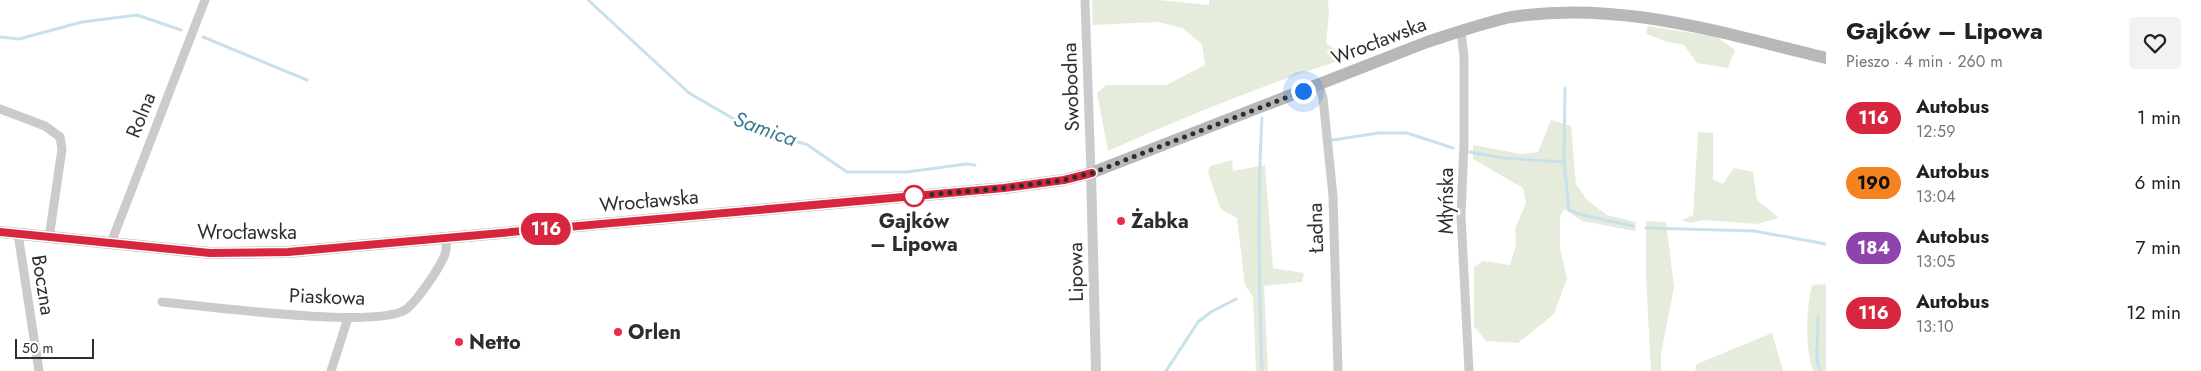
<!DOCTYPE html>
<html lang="pl">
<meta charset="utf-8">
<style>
:root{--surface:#fff;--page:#f2f2f2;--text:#222;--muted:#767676}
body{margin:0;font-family:Jost,sans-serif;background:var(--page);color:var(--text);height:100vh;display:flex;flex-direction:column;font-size:19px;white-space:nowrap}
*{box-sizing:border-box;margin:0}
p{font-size:16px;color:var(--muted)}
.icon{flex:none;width:28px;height:28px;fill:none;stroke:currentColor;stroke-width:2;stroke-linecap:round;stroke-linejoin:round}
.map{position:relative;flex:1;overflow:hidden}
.details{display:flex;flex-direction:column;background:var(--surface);width:375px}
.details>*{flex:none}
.badge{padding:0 10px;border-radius:16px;font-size:18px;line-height:32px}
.scale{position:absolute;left:15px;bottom:12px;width:79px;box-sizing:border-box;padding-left:5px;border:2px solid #2e2e2e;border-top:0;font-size:14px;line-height:18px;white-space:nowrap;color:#2e2e2e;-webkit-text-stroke:4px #fff;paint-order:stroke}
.you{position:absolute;width:25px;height:25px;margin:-12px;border:4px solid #fff;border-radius:50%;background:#1a73e8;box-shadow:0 0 0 8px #1a73e833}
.map>.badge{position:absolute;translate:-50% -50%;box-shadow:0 0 0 2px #fff}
.round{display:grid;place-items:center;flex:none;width:52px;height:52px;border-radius:5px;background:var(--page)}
.headline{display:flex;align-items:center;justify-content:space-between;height:85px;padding:0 20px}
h1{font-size:24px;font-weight:700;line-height:38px}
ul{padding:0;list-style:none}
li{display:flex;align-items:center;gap:15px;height:65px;padding:0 20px}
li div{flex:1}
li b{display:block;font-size:19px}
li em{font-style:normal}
li .badge{min-width:55px;font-weight:700;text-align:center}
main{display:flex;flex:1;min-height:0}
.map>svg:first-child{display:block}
.green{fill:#e6ecdc}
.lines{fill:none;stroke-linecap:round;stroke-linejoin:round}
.stream{stroke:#c8e1ec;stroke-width:3}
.minor{stroke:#cbcbcb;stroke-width:9}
.tertiary{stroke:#cbcbcb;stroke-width:10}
.secondary{stroke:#b8b8b8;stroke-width:12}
.line-casing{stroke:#fff;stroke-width:11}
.line{stroke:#d7263d;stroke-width:8}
.walk{stroke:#2e2e2e;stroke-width:5;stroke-dasharray:0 9}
.stop-dot{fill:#fff;stroke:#d7263d;stroke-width:2.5}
.poi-dot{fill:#e82e4d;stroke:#fff;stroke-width:2}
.labels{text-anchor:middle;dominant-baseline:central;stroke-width:5;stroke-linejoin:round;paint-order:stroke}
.street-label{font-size:20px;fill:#2e2e2e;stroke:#fff}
.stop-label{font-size:20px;font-weight:bold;fill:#2e2e2e;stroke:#fff}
.poi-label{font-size:20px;font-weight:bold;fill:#2e2e2e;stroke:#fff;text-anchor:start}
.water-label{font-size:21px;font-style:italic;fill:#3b7892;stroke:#fff}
</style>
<main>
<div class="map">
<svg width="1826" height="371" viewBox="0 0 1826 371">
<rect width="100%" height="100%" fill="#fff"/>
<g class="green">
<path d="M1092 0H1158L1209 5V0H1328L1329 13 1326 43 1348 58C1265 84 1187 116 1108 151L1097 93 1106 85H1166L1205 65 1202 44 1182 28 1158 22 1093 25Z"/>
<polygon points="1648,26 1717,37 1735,50 1728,68 1697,63 1684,45 1668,42 1646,34"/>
<polygon points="1551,120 1571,126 1576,184 1587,200 1607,215 1636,222 1635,231 1582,221 1564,209 1560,216 1560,248 1567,278 1554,314 1518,343 1486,341 1474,326 1474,267 1483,261 1510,265 1516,245 1515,228 1526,203 1523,188 1473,159 1473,145 1521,154 1538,152"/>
<polygon points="1698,132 1713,133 1713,179 1723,184 1734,168 1753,172 1757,200 1779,218 1757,224 1703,220 1691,223 1682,220 1693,215"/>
<polygon points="1232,160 1233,171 1265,165 1273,268 1304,273 1302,282 1264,286 1268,371 1256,371 1253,297 1245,285 1237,218 1221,209 1208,173 1210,166"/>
<polygon points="1646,221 1666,222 1674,287 1661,354 1661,371 1651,371 1646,276"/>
<path d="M1826 284V371H1813C1805 350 1806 307 1812 285Z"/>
<polygon points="1772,333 1783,371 1695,371 1697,364"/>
</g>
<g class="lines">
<g class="stream">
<polyline points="588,0 689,93 746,126 761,133 806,144 847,172 907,172 966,164 975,165"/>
<polyline points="0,37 19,39 82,22 137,15 181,30"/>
<polyline points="203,37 307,80"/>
<polyline points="1565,88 1564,162 1569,210 1582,215 1633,226"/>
<polyline points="1333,140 1378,133 1407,133 1453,148"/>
<polyline points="1470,152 1502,158 1564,162"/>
<polyline points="1646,228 1754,231 1826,244"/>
<polyline points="1818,317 1817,360 1820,371"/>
<polyline points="1166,371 1198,322 1211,312 1236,299"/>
<path d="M1262 371C1259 287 1257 202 1262 118"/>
</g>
<g class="minor">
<polyline points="1085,0 1091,173"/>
<polyline points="1461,31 1464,57 1464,145 1461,216 1469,371"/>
<polyline points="1319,85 1323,98 1333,196 1338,371"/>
<polyline points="0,109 45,126 60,137 62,149 49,238"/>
<polyline points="18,234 39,371"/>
<polyline points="111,243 205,0"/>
<path d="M162 302C205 306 375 329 405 310 416 303 441 266 445 254 447 250 446 244 446 239"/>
<polyline points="331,371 348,318"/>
</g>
<polyline class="tertiary" points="1091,173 1096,371"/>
<path class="secondary" d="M0 232 210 253 288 252 1004 188 1064 180 1091 173 1427 42C1455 33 1483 23 1511 17 1621 0 1721 33 1826 58"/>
</g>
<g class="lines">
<g class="line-casing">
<polyline id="line" points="0,232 210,253 288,252 1004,188 1064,180 1092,173"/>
</g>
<use href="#line" class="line"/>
<polyline class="walk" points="914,196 1004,188 1064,180 1092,173 1303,91"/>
</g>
<circle class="stop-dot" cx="914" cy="196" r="10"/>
<g class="poi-dot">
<circle cx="1121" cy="221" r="5"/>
<circle cx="618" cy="332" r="5"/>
<circle cx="459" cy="342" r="5"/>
</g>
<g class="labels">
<g class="street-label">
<text transform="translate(1379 41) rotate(-21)">Wrocławska</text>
<text transform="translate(1071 87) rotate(-92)">Swobodna</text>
<text transform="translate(141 115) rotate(-68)">Rolna</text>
<text transform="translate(649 201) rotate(-5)">Wrocławska</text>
<text transform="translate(1446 201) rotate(-90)">Młyńska</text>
<text transform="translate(1316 228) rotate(-92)">Ładna</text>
<text x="247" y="232">Wrocławska</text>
<text transform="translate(1076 272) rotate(-91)">Lipowa</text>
<text transform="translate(43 285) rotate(81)">Boczna</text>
<text transform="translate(327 297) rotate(2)">Piaskowa</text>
</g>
<g class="stop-label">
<text x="914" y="221">Gajków<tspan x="914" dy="23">– Lipowa</tspan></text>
</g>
<g class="poi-label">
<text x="1131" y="221">Żabka</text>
<text x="628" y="332">Orlen</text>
<text x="469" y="342">Netto</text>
</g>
<g class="water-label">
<text transform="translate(765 129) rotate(20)">Samica</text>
</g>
</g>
</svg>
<div class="scale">50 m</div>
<div class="you" style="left:1303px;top:91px"></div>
<b class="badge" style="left:546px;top:229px;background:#d7263d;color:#fff">116</b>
</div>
<section class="details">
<div class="headline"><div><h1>Gajków – Lipowa</h1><p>Pieszo · 4 min · 260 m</p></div><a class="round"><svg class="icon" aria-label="heart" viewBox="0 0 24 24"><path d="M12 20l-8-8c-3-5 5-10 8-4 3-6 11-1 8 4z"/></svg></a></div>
<ul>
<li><span class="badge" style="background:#d7263d;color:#fff">116</span><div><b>Autobus</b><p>12:59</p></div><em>1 min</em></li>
<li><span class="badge" style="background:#f58220;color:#111">190</span><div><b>Autobus</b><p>13:04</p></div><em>6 min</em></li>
<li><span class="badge" style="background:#8e44ad;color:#fff">184</span><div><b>Autobus</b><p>13:05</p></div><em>7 min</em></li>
<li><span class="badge" style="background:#d7263d;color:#fff">116</span><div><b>Autobus</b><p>13:10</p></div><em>12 min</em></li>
</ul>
</section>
</main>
